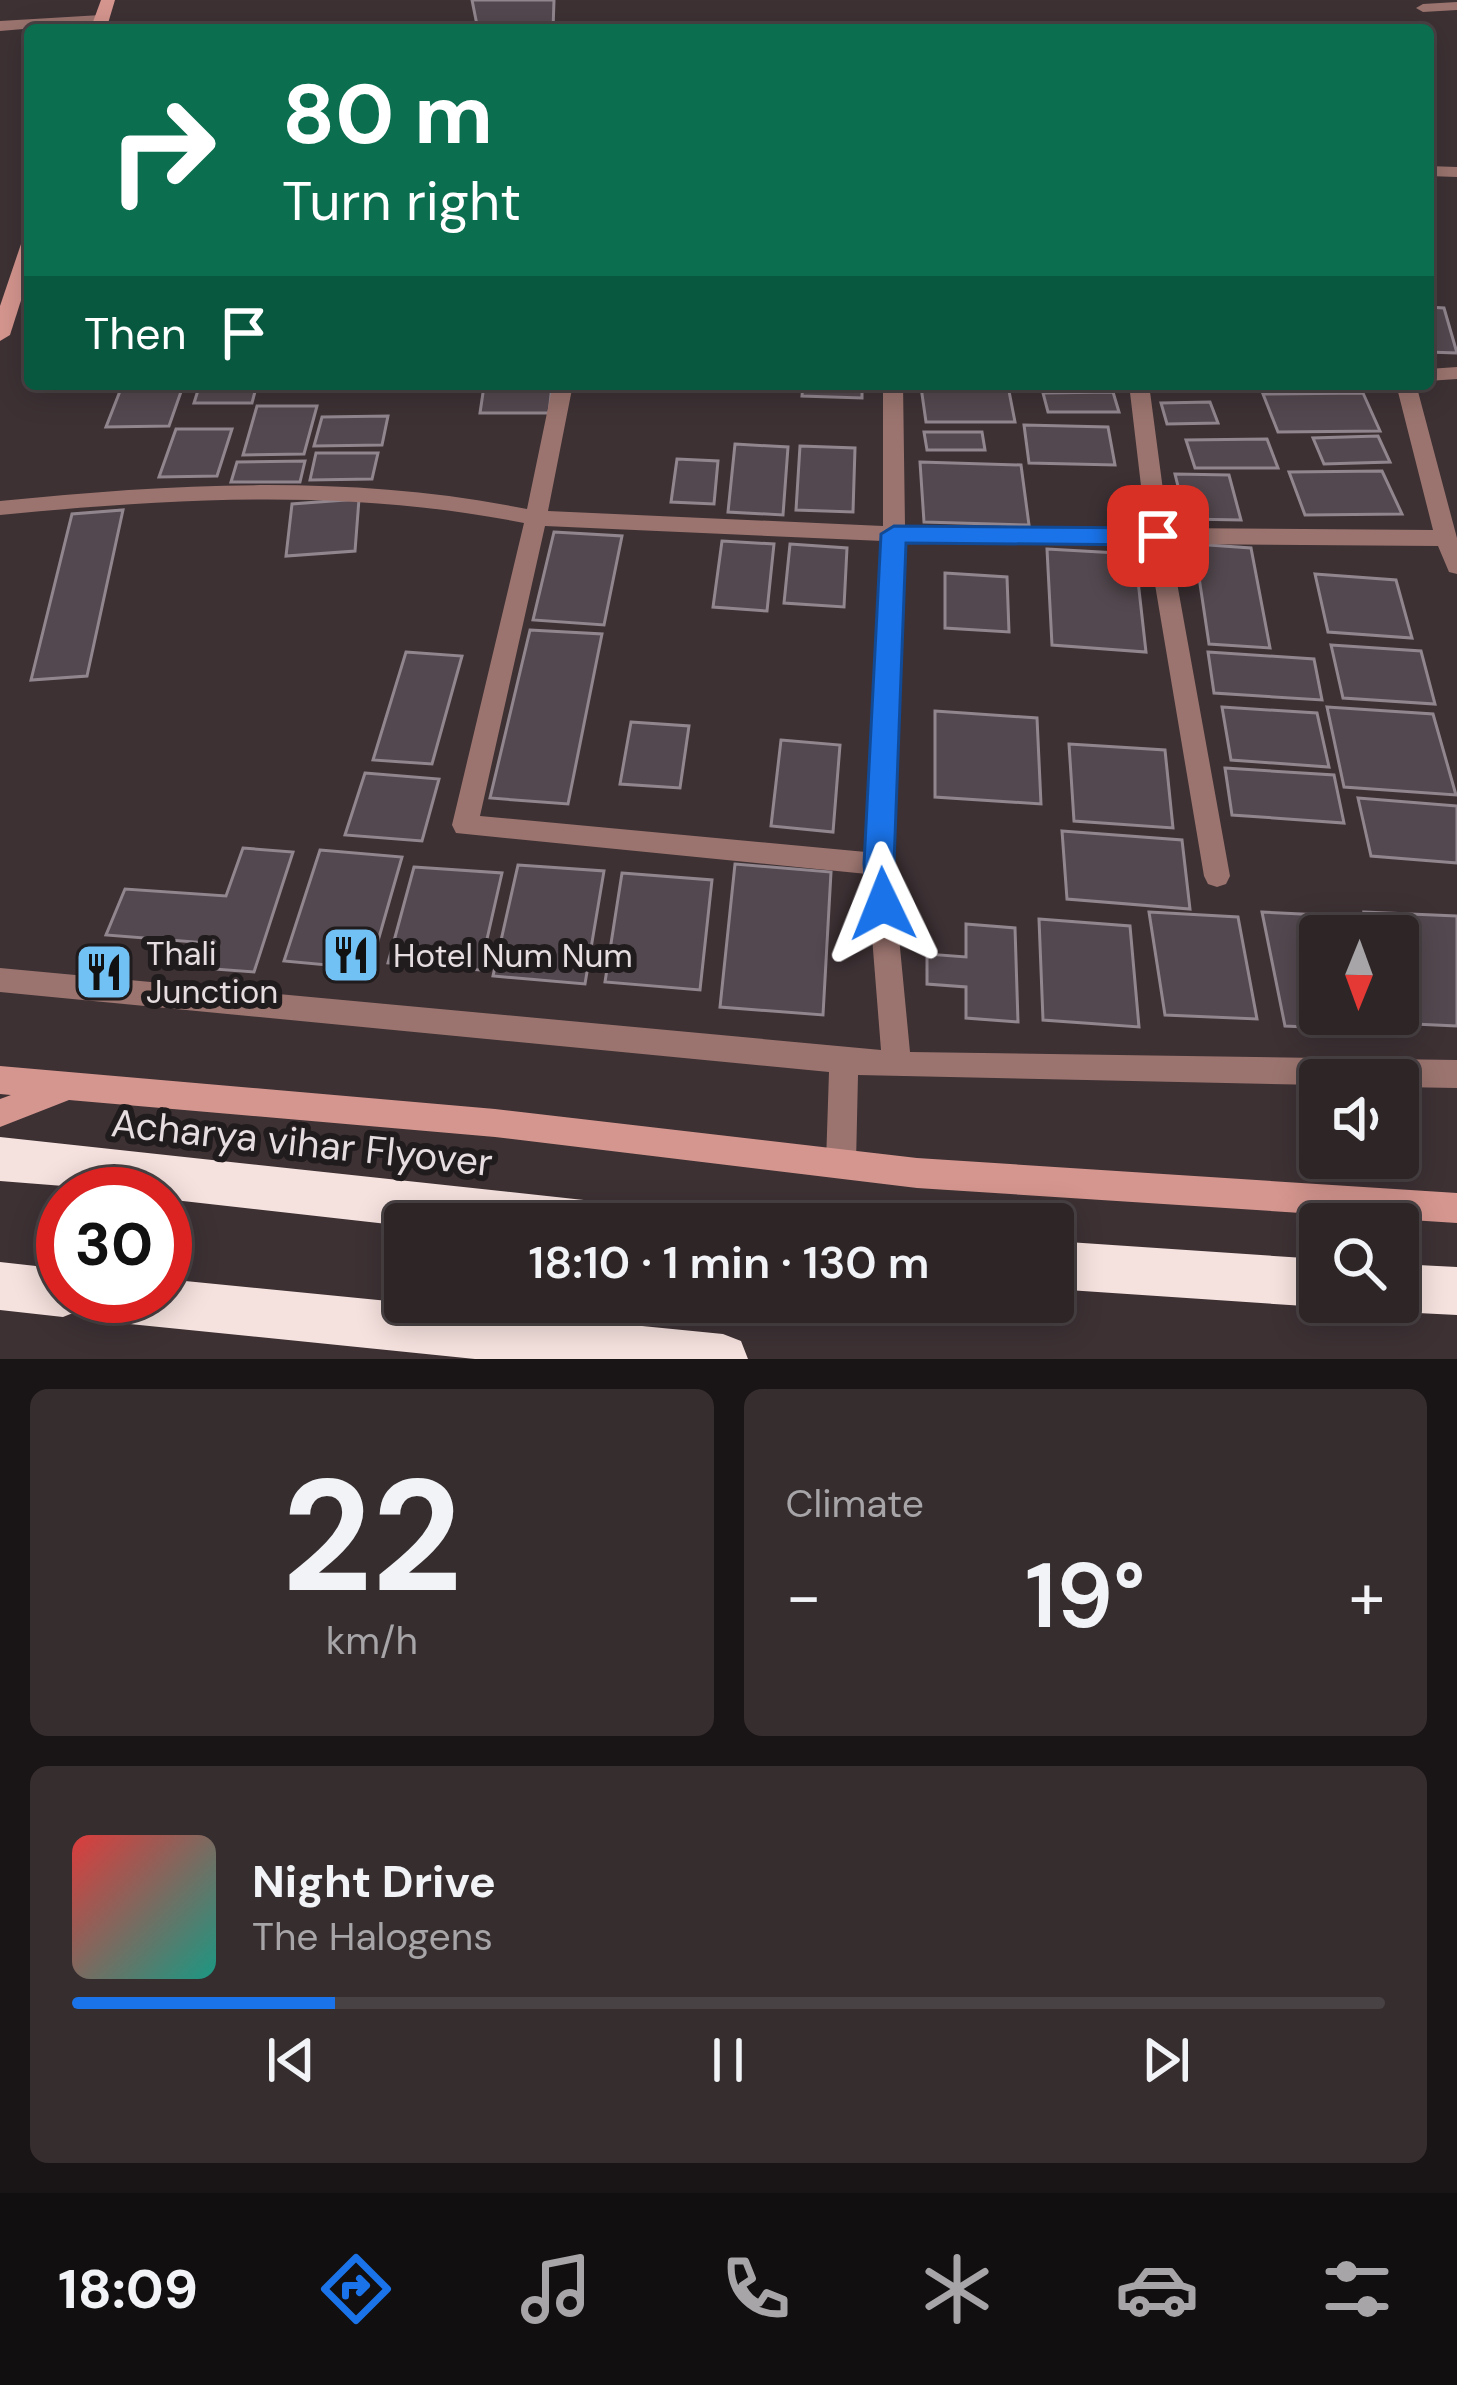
<!DOCTYPE html>
<html lang="en">
<head>
<meta charset="utf-8">
<style>
	:root { --surface:#2e2527; --page:#362d2f; --text:#f1f3f6; --muted:#a7a5a7; --line:#494244; --accent:#1a73e8 }
	body { margin:0; font-family:"DM Sans",sans-serif; background:var(--page); color:var(--text); height:100vh; display:flex; flex-direction:column; font-size:45px; white-space:nowrap }
	* { box-sizing:border-box; margin:0 }
	p { font-size:39px; color:var(--muted) }
	.icon { flex:none; width:66px; height:66px; fill:none; stroke:currentColor; stroke-width:2; stroke-linecap:round; stroke-linejoin:round }
	.map { position:relative; height:1359px; overflow:hidden }
	.side { display:flex; flex-direction:column; gap:30px; padding:30px; background:#191415; flex:1 }
	.side>* { flex:none }
	.banner { position:absolute; left:24px; top:24px; width:1410px; height:366px; border-radius:12px; box-shadow:0 6px 30px #0003,0 0 0 3px var(--line); background:#0b6e4f; color:#fff; overflow:hidden }
	.needle { width:78px; rotate:181deg }
	.buttons { position:absolute; left:1299px; top:915px; display:grid; gap:24px }
	.buttons a { display:grid; place-items:center; width:120px; height:120px; border-radius:12px; background:var(--surface); box-shadow:0 6px 30px #0003,0 0 0 3px var(--line); font-size:60px }
	.speed { position:absolute; left:36px; top:1167px; display:flex; gap:24px; font-size:60px; font-weight:700; text-align:center }
	.speed>* { display:grid; place-content:center; width:156px; height:156px; border-radius:50%; background:var(--surface); box-shadow:0 6px 30px #0003,0 0 0 3px var(--line); line-height:1 }
	.speed .limit { border:18px solid #d22; background:#fff; color:#111 }
	.pin { position:absolute; display:grid; place-items:center; width:102px; height:102px; color:#fff; margin:-51px; border-radius:24px; box-shadow:0 6px 18px #0006 }
	.me { position:absolute; width:132px; margin:-66px; rotate:358deg; stroke-linejoin:round; filter:drop-shadow(0 0 9px #0008) }
	.turn { display:flex; align-items:center; gap:42px; height:252px; padding:0 60px; font-size:54px }
	.turn .icon { width:156px; height:156px; stroke-width:2.5 }
	.turn b { display:block; font-size:84px; line-height:102px }
	.then { display:flex; align-items:center; height:114px; padding:0 60px; background:#0003; gap:24px; font-size:45px }
	.big { font-size:90px; font-weight:600; line-height:1.1 }
	.side .tile { flex:1; display:flex; flex-direction:column; justify-content:center; gap:18px; min-width:0; padding:0 42px; border-radius:18px; background:var(--page) }
	.side .dial { align-items:center; gap:0 }
	.dial b { font-size:156px; line-height:1 }
	.song { display:flex; align-items:center; gap:36px }
	.cover { width:144px; height:144px; border-radius:18px; background:linear-gradient(135deg,hsl(0 70% 55%),hsl(170 70% 35%)) }
	.played { height:12px; border-radius:6px; background:linear-gradient(90deg,var(--accent) 20%,var(--line) 20%) }
	.keys { display:flex; justify-content:space-around; direction:ltr }
	.heat { display:flex; justify-content:space-between; align-items:center; font-size:66px; direction:ltr }
	.side .tiles { flex:1; display:grid; gap:30px; grid-template-columns:1fr 1fr }
	.tile:last-child { grid-column:span 2 }
	.trip { position:absolute; left:384px; top:1203px; width:690px; height:120px; border-radius:12px; background:var(--surface); box-shadow:0 6px 30px #0003,0 0 0 3px var(--line); font-weight:600; line-height:120px; text-align:center }
	.dock { display:flex; height:192px; justify-content:space-around; align-items:center; background:#120f10; color:var(--muted) }
	.dock .icon { width:84px; height:84px }
	.dock .active { color:var(--accent) }
	.dock b { font-size:54px; color:var(--text) }
	.map>svg:first-child { display:block }
	.building { fill:#53484f; stroke:#92868e; stroke-width:3 }
	.lines { fill:none; stroke-linecap:round; stroke-linejoin:round }
	.lane { fill:#9b746f; fill-rule:evenodd }
	.street { fill:#9b746f; fill-rule:evenodd }
	.secondary { fill:#d5968f; fill-rule:evenodd }
	.highway { fill:#f5e1de; fill-rule:evenodd }
	.route { fill:#1a73e8; stroke:#114b97; stroke-width:3 }
	.labels { text-anchor:middle; stroke-width:12; stroke-linejoin:round; paint-order:stroke }
	.poi-label { font-size:33px; fill:#e5dddf; stroke:#201b1c; text-anchor:start }
	.near-street-label { font-size:39px; fill:#e5dddf; stroke:#201b1c }
</style>
</head>
<body>
<div class="map">
<svg width="1457" height="1359" viewBox="0 0 1457 1359">
	<rect width="100%" height="100%" fill="#3d3134"/>
	<g class="building">
		<polygon points="472,0 554,0 553,30 478,30"/>
		<polygon points="1428,307 1444,308 1457,353 1428,352"/>
		<polygon points="200,384 257,384 252,403 194,403"/>
		<polygon points="803,384 862,384 862,398 802,396"/>
		<polygon points="122,386 183,386 169,426 106,427"/>
		<polygon points="484,386 552,386 549,413 480,413"/>
		<polygon points="1008,386 1015,422 926,422 921,387"/>
		<polygon points="1113,392 1119,412 1048,412 1043,393"/>
		<polygon points="1363,393 1380,431 1278,432 1263,394"/>
		<polygon points="1210,402 1218,423 1167,424 1161,403"/>
		<polygon points="257,406 317,406 304,454 243,455"/>
		<polygon points="388,416 382,445 314,446 322,417"/>
		<polygon points="1024,425 1108,427 1115,465 1029,463"/>
		<polygon points="176,429 232,429 217,476 159,477"/>
		<polygon points="924,432 982,432 985,450 927,450"/>
		<polygon points="1378,436 1390,462 1324,464 1313,438"/>
		<polygon points="1267,439 1278,468 1195,468 1186,440"/>
		<polygon points="735,444 788,447 783,515 728,512"/>
		<polygon points="800,446 855,448 853,512 796,510"/>
		<polygon points="316,453 378,453 372,479 310,480"/>
		<polygon points="677,459 718,461 714,504 671,502"/>
		<polygon points="305,461 300,482 231,482 237,462"/>
		<polygon points="920,462 1021,465 1029,525 924,522"/>
		<polygon points="1382,471 1402,514 1305,515 1289,472"/>
		<polygon points="1175,474 1229,475 1241,520 1186,519"/>
		<polygon points="359,499 355,551 286,556 292,504"/>
		<polygon points="123,510 87,676 31,680 72,514"/>
		<polygon points="554,532 622,536 604,625 533,620"/>
		<polygon points="722,541 774,544 767,611 713,607"/>
		<polygon points="790,544 847,548 844,607 784,603"/>
		<polygon points="1194,544 1251,548 1270,648 1209,644"/>
		<polygon points="1047,549 1135,554 1146,652 1052,645"/>
		<polygon points="945,573 1007,577 1009,632 945,628"/>
		<polygon points="1315,574 1396,580 1412,638 1328,632"/>
		<polygon points="530,630 602,634 568,804 490,798"/>
		<polygon points="1331,645 1421,651 1435,704 1343,698"/>
		<polygon points="406,652 462,656 432,764 373,760"/>
		<polygon points="1208,652 1314,659 1322,700 1214,693"/>
		<polygon points="1222,707 1317,713 1329,767 1231,760"/>
		<polygon points="1327,707 1433,714 1456,795 1344,787"/>
		<polygon points="935,711 1037,718 1041,804 935,797"/>
		<polygon points="631,722 689,726 680,788 620,784"/>
		<polygon points="781,740 840,745 833,832 771,826"/>
		<polygon points="1069,744 1165,750 1173,828 1074,821"/>
		<polygon points="1225,768 1334,775 1344,823 1232,815"/>
		<polygon points="365,773 439,779 422,841 345,835"/>
		<polygon points="1358,798 1457,806 1457,863 1371,856"/>
		<polygon points="1062,831 1182,840 1190,909 1067,899"/>
		<polygon points="243,848 293,852 254,972 200,968 208,943 106,935 125,889 226,896"/>
		<polygon points="320,850 402,857 370,969 284,961"/>
		<polygon points="735,864 831,872 823,1015 720,1007"/>
		<polygon points="518,865 604,871 585,984 493,976"/>
		<polygon points="414,867 502,873 480,970 388,963"/>
		<polygon points="622,873 712,880 700,990 605,982"/>
		<polygon points="1149,912 1238,917 1257,1019 1165,1015"/>
		<polygon points="1262,912 1343,916 1348,936 1320,936 1320,1014 1367,1014 1371,1030 1285,1026"/>
		<polygon points="1364,912 1457,916 1457,1026 1393,1023 1391,1014 1398,1014 1398,936 1370,936"/>
		<polygon points="1039,919 1130,926 1139,1027 1043,1020"/>
		<polygon points="966,924 1015,928 1018,1022 966,1018 966,987 927,984 927,954 966,957"/>
	</g>
	<g class="lines">
		<polygon class="lane" points="1457,2 1457,10 1423,12 1416,8 1423,4"/>
		<g class="street">
			<polygon points="101,15 106,16 106,22 0,31 0,21"/>
			<polygon points="1428,166 1457,167 1457,177 1428,176"/>
			<polygon points="1457,367 1457,379 1428,381 1428,369"/>
			<path d="M553 384H573L548 511 883 526V384H903L905 526 1146 528 1129 384H1149L1168 528 1433 530 1396 384H1416L1457 538V574L1449 572 1438 546 1170 544 1230 876 1226 884 1217 887 1208 884 1204 876 1148 543 905 542 892 864 910 1052 1457 1060V1088L1398 1087V1080H1320V1085L858 1075 856 1163 852 1173 841 1178 830 1173 826 1163 829 1072 0 992V968L881 1050 867 874 456 833 452 825 524 523C349 488 177 498 0 515V501C178 483 351 474 527 509ZM545 526 883 541 866 852 480 816Z"/>
		</g>
		<g class="secondary">
			<polygon points="101,0 115,0 106,30 90,30"/>
			<polygon points="30,239 30,272 10,335 0,341 0,306 21,244"/>
			<polygon points="0,1066 495,1109 917,1158 1457,1193 1457,1223 917,1188 495,1137 69,1100 0,1127 0,1099 11,1095 0,1094"/>
		</g>
		<g class="highway">
			<polygon points="0,1137 593,1201 610,1208 617,1224 405,1226 165,1199 165,1194 0,1181"/>
			<polygon points="1053,1241 1320,1259 1320,1302 1332,1302 1320,1307 1053,1289"/>
			<polygon points="0,1262 63,1269 63,1296 165,1296 165,1279 723,1334 741,1341 748,1359 475,1359 90,1320 73,1313 63,1317 0,1310"/>
			<polygon points="1398,1264 1457,1267 1457,1315 1398,1312 1381,1305 1398,1302"/>
		</g>
	</g>
	<polygon class="route" points="894,526 1158,528 1171,536 1158,545 906,543 894,864 898,904 883,917 867,904 864,864 881,534"/>
	<defs>
		<g id="restaurant-square" transform="scale(3)"><rect x="-9" y="-9" width="18" height="18" rx="4" fill="#72c1f5" stroke="#201b1c"/><path d="M-5-6h1v4h1v-4h1v4h1v-4h1v5L-1.5 .5V6h-2V.5L-5-1ZM5-6V6H3V1.5H1.5Q1.5-4 5-6Z" fill="#111"/></g>
	</defs>
	<g fill-rule="evenodd">
		<use href="#restaurant-square" x="351" y="955"/>
		<use href="#restaurant-square" x="104" y="972"/>
	</g>
	<g class="labels">
		<g class="poi-label">
			<text x="146" y="965">Thali<tspan x="146" dy="38">Junction</tspan></text>
			<text x="393" y="967">Hotel Num Num</text>
		</g>
		<g class="near-street-label">
			<text transform="translate(302 1142) rotate(6)" y="14">Acharya vihar Flyover</text>
		</g>
	</g>
</svg>
<div class="buttons">
<a><svg class="needle" viewBox="-14 -14 28 28"><path d="M0-13l5 13h-10z" fill="#e53935"/><path d="M0 13l5-13h-10z" fill="#a7a5a7"/></svg></a>
<a><svg class="icon" aria-label="sound" viewBox="0 0 24 24"><path d="M4 9h4l5-4v14l-5-4H4zM17 9q2 3 0 6"/></svg></a>
<a><svg class="icon" aria-label="search" viewBox="0 0 24 24"><circle cx="10" cy="10" r="6"/><path d="M15 15l6 6"/></svg></a>
</div>
<div class="speed"><div class="limit">30</div></div>
<div class="pin" style="left:1158px;top:536px;background:#d93025"><svg class="icon" aria-label="arrive" viewBox="0 0 24 24"><path d="M6 21V4h12l-3 4 3 4H6"/></svg></div>
<svg class="me" style="left:883px;top:904px" viewBox="-20 -20 40 40"><path d="M0-17L14 15 0 8-14 15z" fill="#1a73e8" stroke="#fff" stroke-width="4"/></svg>
<div class="trip">18:10 · 1 min · 130 m</div>
<div class="banner">
<div class="turn"><svg class="icon" aria-label="right" viewBox="0 0 24 24"><path d="M7 20v-9h11M14 6l5 5-5 5"/></svg><div><b>80 m</b>Turn right</div></div>
<div class="then">Then<svg class="icon" aria-label="arrive" viewBox="0 0 24 24"><path d="M6 21V4h12l-3 4 3 4H6"/></svg></div>
</div>
</div>
<section class="side">
<div class="tiles">
<div class="tile dial"><b>22</b><p>km/h</p></div>
<div class="tile"><p>Climate</p>
<div class="heat"><a>−</a><b class="big">19°</b><a>+</a></div>
</div>
<div class="tile">
<div class="song"><i class="cover"></i><div><b>Night Drive</b><p>The Halogens</p></div></div>
<div class="played"></div>
<div class="keys"><svg class="icon" aria-label="previous" viewBox="0 0 24 24"><path d="M18 5L8 12l10 7zM5 5v14"/></svg><svg class="icon" aria-label="pause" viewBox="0 0 24 24"><path d="M8 5v14M16 5v14"/></svg><svg class="icon" aria-label="next" viewBox="0 0 24 24"><path d="M6 5l10 7-10 7zM19 5v14"/></svg></div>
</div>
</div>
</section>
<nav class="dock">
<b>18:09</b>
<svg class="icon active" aria-label="directions" viewBox="0 0 24 24"><path d="M12 3l9 9-9 9-9-9zM9 14v-3h6M13 9l2 2-2 2"/></svg>
<svg class="icon" aria-label="music" viewBox="0 0 24 24"><path d="M9 18V5l10-2v13"/><circle cx="6" cy="18" r="3"/><circle cx="16" cy="16" r="3"/></svg>
<svg class="icon" aria-label="phone" viewBox="0 0 24 24"><path d="M5 4h4l2 5-3 2q2 4 5 5l2-3 5 2v4C11 20 4 13 5 4z"/></svg>
<svg class="icon" aria-label="climate" viewBox="0 0 24 24"><path d="M12 3v18M4 7l16 10M4 17L20 7"/></svg>
<svg class="icon" aria-label="car" viewBox="0 0 24 24"><path d="M5 17H2v-5l4-1 3-4h7l3 4 3 1v5h-3M9 17h6M6 11h13"/><circle cx="7" cy="17" r="2"/><circle cx="17" cy="17" r="2"/></svg>
<svg class="icon" aria-label="filters" viewBox="0 0 24 24"><path d="M4 7h16M4 17h16"/><circle cx="9" cy="7" r="2"/><circle cx="15" cy="17" r="2"/></svg>
</nav>
</body>
</html>
